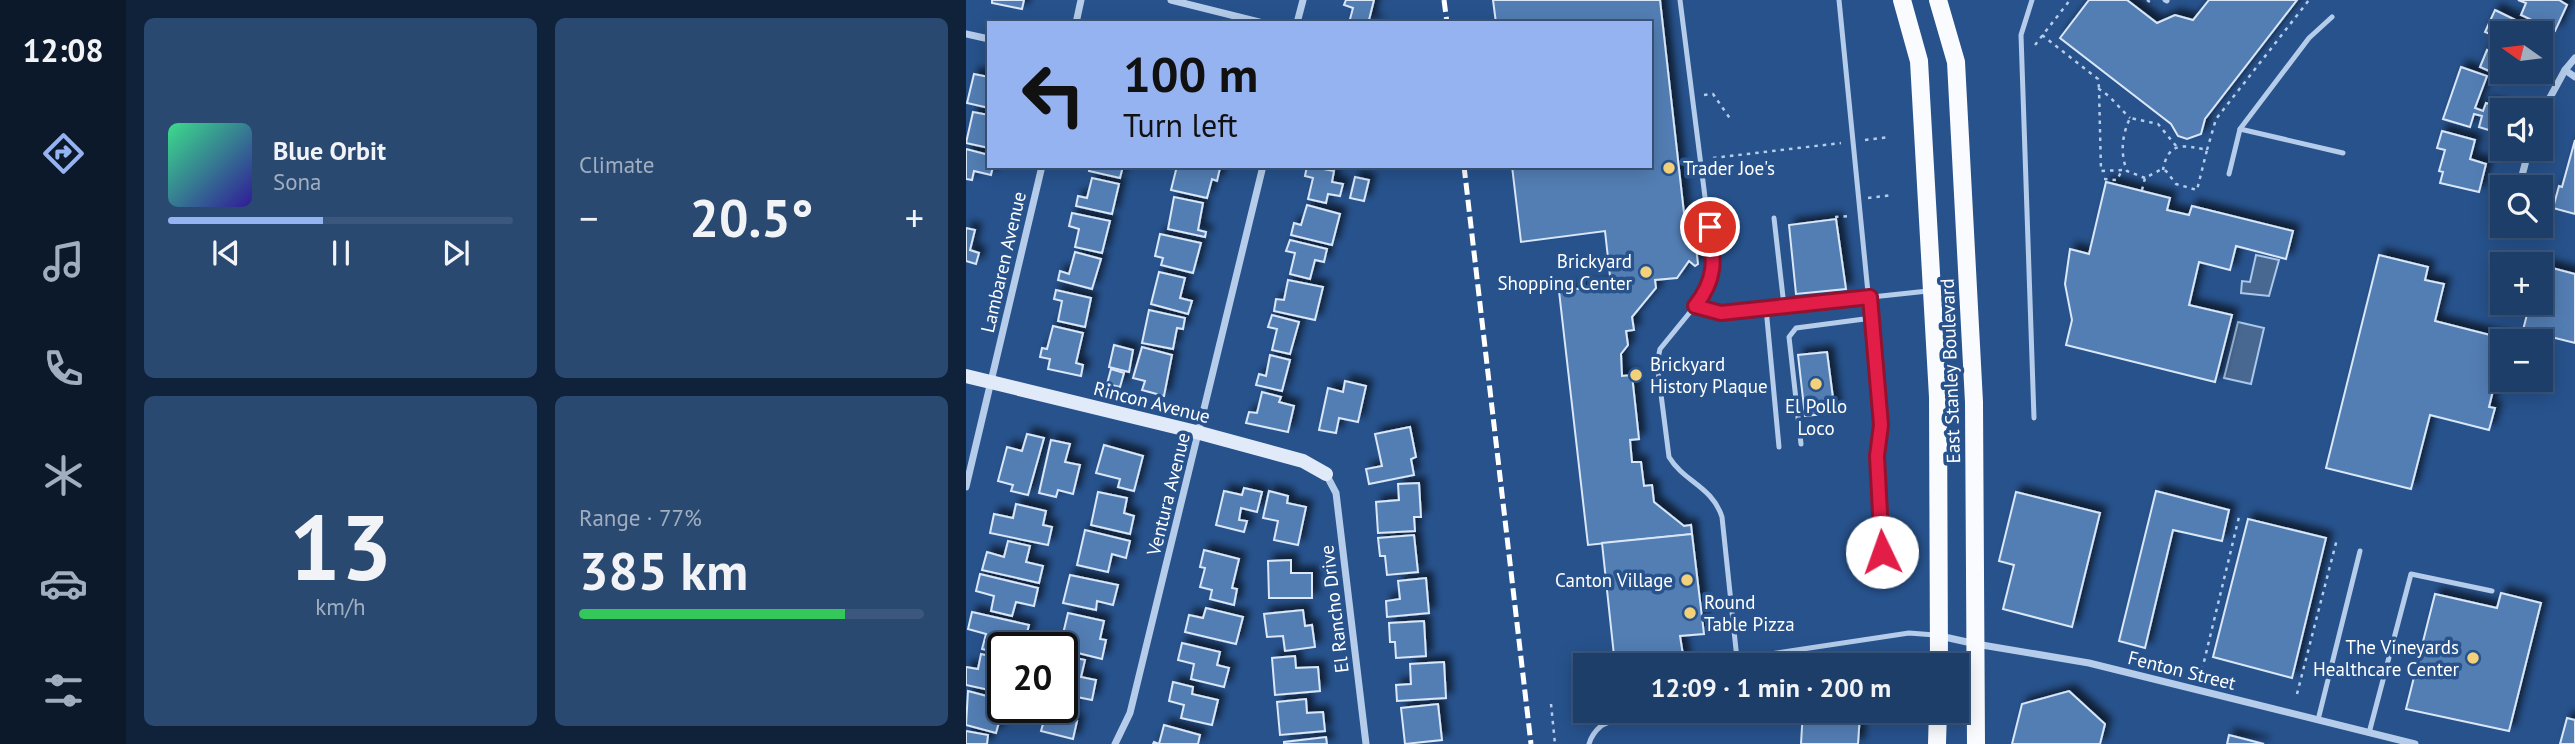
<!DOCTYPE html>
<html lang="en">
<head>
<meta charset="utf-8">
<style>
	:root { --surface:#1d3e69; --page:#2a4971; --text:#f1f3f6; --muted:#a0aec0; --line:#3b577d; --accent:#95b2f1 }
	body { margin:0; font-family:"PT Sans",sans-serif; background:var(--page); color:var(--text); height:100vh; display:flex; flex-direction:column; font-size:26px; white-space:nowrap }
	* { box-sizing:border-box; margin:0 }
	p { font-size:23px; color:var(--muted) }
	.icon { flex:none; width:38px; height:38px; fill:none; stroke:currentColor; stroke-width:2; stroke-linecap:round; stroke-linejoin:round }
	.map { position:relative; flex:1; overflow:hidden }
	.drawer { display:flex; flex-direction:column; gap:18px; padding:18px; background:#10223a; width:840px }
	.drawer>* { flex:none }
	.top-card { position:absolute; left:21px; top:21px; width:665px; height:147px; border-radius:0px; box-shadow:0 4px 18px #0003,0 0 0 2px var(--line); background:#95b2f1; color:#111; overflow:hidden }
	.needle { width:46px; rotate:284deg }
	.tools { position:absolute; left:1524px; top:21px; display:grid; gap:14px }
	.tools a { display:grid; place-items:center; width:63px; height:63px; border-radius:0px; background:var(--surface); box-shadow:0 4px 18px #0003,0 0 0 2px var(--line); font-size:35px }
	.speed { position:absolute; left:21px; top:632px; display:flex; gap:14px; font-size:35px; font-weight:700; text-align:center }
	.speed>* { display:grid; place-content:center; width:91px; height:91px; border-radius:50%; background:var(--surface); box-shadow:0 4px 18px #0003,0 0 0 2px var(--line); line-height:1 }
	.speed .limit { border:4px solid #111; border-radius:10px; background:#fff; color:#111 }
	.pin { position:absolute; display:grid; place-items:center; width:60px; height:60px; color:#fff; margin:-30px; border:4px solid #fff; border-radius:50%; box-shadow:0 2px 7px #0007 }
	.me { position:absolute; width:77px; margin:-38px; rotate:357deg; stroke-linejoin:round; filter:drop-shadow(0 0 5px #0008) }
	.turn { display:flex; align-items:center; gap:24px; height:147px; padding:0 21px; font-size:32px }
	.turn .icon { width:91px; height:91px; stroke-width:2.5 }
	.turn b { display:block; font-size:49px; line-height:60px }
	.big { font-size:52px; font-weight:700; line-height:1.1 }
	.drawer .tile { flex:1; display:flex; flex-direction:column; justify-content:center; gap:10px; min-width:0; padding:0 24px; border-radius:10px; background:var(--page) }
	.drawer .dial { align-items:center; gap:0 }
	.dial b { font-size:91px; line-height:1 }
	.song { display:flex; align-items:center; gap:21px }
	.cover { width:84px; height:84px; border-radius:10px; background:linear-gradient(135deg,hsl(150 70% 55%),hsl(250 70% 35%)) }
	.played { height:7px; border-radius:4px; background:linear-gradient(90deg,var(--accent) 45%,var(--line) 45%) }
	.keys { display:flex; justify-content:space-around; direction:ltr }
	.heat { display:flex; justify-content:space-between; align-items:center; font-size:38px; direction:ltr }
	.charge { height:10px; border-radius:5px; background:linear-gradient(90deg,#34c759 77%,var(--line) 0) }
	.drawer .tiles { flex:1; display:grid; gap:18px; grid-template-columns:repeat(2,1fr) }
	.trip { position:absolute; left:607px; top:653px; width:396px; height:70px; border-radius:0px; background:var(--surface); box-shadow:0 4px 18px #0003,0 0 0 2px var(--line); font-weight:700; line-height:70px; text-align:center }
	main { display:flex; flex:1; min-height:0 }
	.tabs { display:flex; flex-direction:column; width:126px; justify-content:space-around; align-items:center; background:#0c192a; color:var(--muted) }
	.tabs .icon { width:49px; height:49px }
	.tabs .on { color:var(--accent) }
	.tabs b { font-size:32px; color:var(--text) }
	.map>svg:first-child { display:block }
	.water { fill:#496891; stroke:#aac8ea; stroke-width:2 }
	.building { fill:#537eb4; stroke:#d9e7f8; stroke-width:2; filter:url(#shadow) }
	.lines { fill:none; stroke-linecap:round; stroke-linejoin:round }
	.path { stroke:#b5cdea; stroke-width:2.5; stroke-dasharray:3.5 5; stroke-linecap:butt }
	.lane { stroke:#b5cdea; stroke-width:5 }
	.street { stroke:#b5cdea; stroke-width:7 }
	.secondary { stroke:#e0eaf8; stroke-width:14 }
	.primary { stroke:#f9fbfe; stroke-width:18 }
	.rail { stroke:#fff; stroke-width:5; stroke-dasharray:12 5; stroke-linecap:butt }
	.route-casing { stroke:#92132f; stroke-width:18 }
	.route { stroke:#e11d48; stroke-width:12 }
	.poi-dot { fill:#f3d07a; stroke:#27528c; stroke-width:2.5 }
	.labels { text-anchor:middle; stroke-width:7; stroke-linejoin:round; paint-order:stroke }
	.poi-label { font-size:19px; fill:#fff; stroke:#27528c; text-anchor:start }
	.street-label { font-size:19px; fill:#fff; stroke:#27528c }
</style>
</head>
<body>
<main>
<nav class="tabs">
<b>12:08</b>
<svg class="icon on" aria-label="directions" viewBox="0 0 24 24"><path d="M12 3l9 9-9 9-9-9zM9 14v-3h6M13 9l2 2-2 2"/></svg>
<svg class="icon" aria-label="music" viewBox="0 0 24 24"><path d="M9 18V5l10-2v13"/><circle cx="6" cy="18" r="3"/><circle cx="16" cy="16" r="3"/></svg>
<svg class="icon" aria-label="phone" viewBox="0 0 24 24"><path d="M5 4h4l2 5-3 2q2 4 5 5l2-3 5 2v4C11 20 4 13 5 4z"/></svg>
<svg class="icon" aria-label="climate" viewBox="0 0 24 24"><path d="M12 3v18M4 7l16 10M4 17L20 7"/></svg>
<svg class="icon" aria-label="car" viewBox="0 0 24 24"><path d="M5 17H2v-5l4-1 3-4h7l3 4 3 1v5h-3M9 17h6M6 11h13"/><circle cx="7" cy="17" r="2"/><circle cx="17" cy="17" r="2"/></svg>
<svg class="icon" aria-label="filters" viewBox="0 0 24 24"><path d="M4 7h16M4 17h16"/><circle cx="9" cy="7" r="2"/><circle cx="15" cy="17" r="2"/></svg>
</nav>
<section class="drawer">
<div class="tiles">
<div class="tile">
<div class="song"><i class="cover"></i><div><b>Blue Orbit</b><p>Sona</p></div></div>
<div class="played"></div>
<div class="keys"><svg class="icon" aria-label="previous" viewBox="0 0 24 24"><path d="M18 5L8 12l10 7zM5 5v14"/></svg><svg class="icon" aria-label="pause" viewBox="0 0 24 24"><path d="M8 5v14M16 5v14"/></svg><svg class="icon" aria-label="next" viewBox="0 0 24 24"><path d="M6 5l10 7-10 7zM19 5v14"/></svg></div>
</div>
<div class="tile"><p>Climate</p>
<div class="heat"><a>−</a><b class="big">20.5°</b><a>+</a></div>
</div>
<div class="tile dial"><b>13</b><p>km/h</p></div>
<div class="tile"><p>Range · 77%</p><b class="big">385 km</b><div class="charge"></div></div>
</div>
</section>
<div class="map">
<svg width="1609" height="744" viewBox="0 0 1609 744">
	<defs>
		<filter id="shadow"><feDropShadow dx="6" dy="-6" stdDeviation="3.5" flood-color="#0009"/></filter>
	</defs>
	<rect width="100%" height="100%" fill="#27528c"/>
	<g class="water">
		<polygon points="1290,255 1313,260 1303,296 1275,293 1276,281 1284,282"/>
		<polygon points="1272,322 1298,328 1285,384 1258,378"/>
	</g>
	<g class="building">
		<polygon points="26,0 58,0 56,9 26,3"/>
		<polygon points="380,0 408,0 403,20 411,23 383,23 387,8 378,5"/>
		<polygon points="527,0 694,0 719,222 727,221 732,264 729,266 723,261 711,278 689,280 690,288 666,317 668,330 660,331 662,345 655,354 656,376 666,375 673,439 664,440 666,462 675,462 678,486 686,485 688,502 718,526 725,525 726,534 622,545 593,291 645,285 639,231 555,242 546,166 684,166 684,23 530,23"/>
		<polygon points="1123,0 1161,0 1191,23 1209,15 1227,20 1243,0 1331,0 1239,119 1235,134 1221,139 1212,136 1205,124 1094,38"/>
		<polygon points="1552,0 1593,0 1601,5 1589,31 1555,15 1560,3"/>
		<polygon points="1529,10 1572,31 1571,33 1536,33 1536,72 1545,72 1541,79 1514,67 1521,50 1523,51 1526,43 1531,45 1534,38 1519,32"/>
		<polygon points="1495,67 1521,76 1509,108 1517,111 1520,103 1540,109 1536,110 1532,133 1513,127 1516,116 1508,114 1504,127 1477,119"/>
		<polygon points="8,74 23,77 23,108 1,103"/>
		<polygon points="7,112 23,115 23,148 0,143"/>
		<polygon points="1476,131 1509,140 1504,159 1520,164 1513,192 1474,183 1477,172 1473,171 1479,150 1471,148"/>
		<polygon points="1609,140 1609,214 1587,208 1593,186 1596,187"/>
		<polygon points="0,149 23,155 23,166 27,166 25,175 8,171 6,180 0,179"/>
		<polygon points="124,166 157,166 154,178 123,171"/>
		<polygon points="211,166 254,168 251,181 246,179 241,198 205,190"/>
		<polygon points="341,166 368,171 366,182 377,184 374,196 362,194 360,203 342,199 347,178 339,176"/>
		<polygon points="389,177 403,180 398,201 384,198"/>
		<polygon points="126,178 153,184 146,214 110,206 112,196 121,198"/>
		<polygon points="1140,182 1204,198 1201,210 1223,215 1226,206 1327,231 1320,259 1270,246 1264,270 1233,262 1223,305 1266,315 1249,382 1100,345 1106,320 1099,284 1104,249 1123,254"/>
		<polygon points="208,197 237,203 232,230 240,232 239,237 202,229"/>
		<polygon points="341,205 374,214 366,245 325,235 328,223 335,225"/>
		<polygon points="106,213 144,221 136,253 109,247 113,229 103,226"/>
		<polygon points="870,219 880,289 830,294 823,225"/>
		<polygon points="0,228 9,230 4,250 13,253 10,264 0,261"/>
		<polygon points="194,234 235,243 227,273 195,265 197,258 189,256"/>
		<polygon points="324,240 361,249 358,262 349,260 344,279 324,274 329,253 320,251"/>
		<polygon points="109,252 135,259 126,289 92,280 94,271 103,274"/>
		<polygon points="1413,255 1462,267 1459,280 1478,284 1469,321 1540,339 1540,341 1536,341 1536,354 1523,407 1529,408 1523,430 1464,415 1445,489 1360,468"/>
		<polygon points="1575,265 1609,274 1609,343 1557,330 1564,303 1575,303"/>
		<polygon points="193,272 219,278 214,298 226,301 222,314 185,304"/>
		<polygon points="322,280 357,287 349,320 308,311 310,299 318,300"/>
		<polygon points="90,290 125,298 119,327 92,321 96,301 88,299"/>
		<polygon points="183,310 219,318 217,329 211,328 207,349 176,343"/>
		<polygon points="306,315 333,322 324,354 306,350 311,329 302,327"/>
		<polygon points="87,326 117,333 110,363 117,365 115,376 82,369 84,359 74,357 76,348 81,349"/>
		<polygon points="148,345 167,350 163,372 143,367"/>
		<polygon points="176,347 206,355 198,396 176,390 179,381 167,378"/>
		<polygon points="861,352 869,413 839,416 832,355"/>
		<polygon points="304,355 324,360 316,391 290,385 293,374 300,376"/>
		<polygon points="145,369 158,373 154,387 141,384"/>
		<polygon points="379,381 400,386 392,422 373,418 370,433 353,430 362,388 377,392"/>
		<polygon points="296,392 315,397 313,402 328,406 322,432 280,423 283,412 291,413"/>
		<polygon points="444,427 450,457 445,459 448,475 403,484 400,469 416,466 409,434"/>
		<polygon points="61,434 78,438 62,495 45,491 47,485 32,481 41,447 56,451"/>
		<polygon points="85,440 104,444 99,462 114,465 107,494 92,490 90,497 73,493"/>
		<polygon points="138,445 177,456 168,491 152,487 154,479 130,473"/>
		<polygon points="453,483 455,517 448,517 449,531 412,533 410,502 433,500 432,484"/>
		<polygon points="278,488 296,492 291,512 275,508 273,520 281,521 278,532 250,525 258,491 276,495"/>
		<polygon points="303,491 322,496 321,503 340,507 332,545 308,540 312,521 297,518"/>
		<polygon points="1190,491 1263,510 1256,541 1207,530 1179,648 1153,641"/>
		<polygon points="132,492 161,498 158,513 168,516 164,534 125,525"/>
		<polygon points="1050,492 1134,513 1106,627 1037,609 1048,565 1033,561"/>
		<polygon points="50,504 80,511 77,525 86,527 82,545 24,533 28,514 47,518"/>
		<polygon points="1282,519 1360,538 1326,678 1247,657"/>
		<polygon points="119,530 164,541 160,558 146,554 142,572 111,565"/>
		<polygon points="726,534 738,634 714,636 718,661 681,665 649,665 636,543"/>
		<polygon points="448,535 452,572 421,575 419,556 414,556 412,538"/>
		<polygon points="42,541 64,546 60,562 77,566 73,583 16,570 21,552 38,557"/>
		<polygon points="238,550 273,559 266,588 271,589 268,605 244,599 246,590 234,587 239,568 234,567"/>
		<polygon points="325,560 325,573 346,573 346,598 303,598 302,561"/>
		<polygon points="14,574 72,588 68,606 50,602 46,616 25,611 28,596 10,591"/>
		<polygon points="104,575 152,585 147,605 131,601 130,610 97,603"/>
		<polygon points="460,578 463,613 421,617 420,601 434,599 432,581"/>
		<polygon points="1535,593 1575,603 1543,731 1440,709 1469,594 1531,608"/>
		<polygon points="240,608 277,617 270,644 219,632 223,615 237,618"/>
		<polygon points="337,610 339,626 346,625 349,647 319,651 317,636 301,637 298,614"/>
		<polygon points="6,612 63,625 58,644 40,640 37,654 16,649 20,634 2,629"/>
		<polygon points="102,613 138,621 134,639 140,640 136,659 104,651 108,636 97,634"/>
		<polygon points="458,621 460,656 430,658 429,642 424,642 423,623"/>
		<polygon points="216,643 254,652 251,665 263,668 258,687 225,679 228,664 212,660"/>
		<polygon points="15,654 37,659 37,693 0,685 0,667 12,669"/>
		<polygon points="96,655 119,660 115,677 130,680 126,700 106,696 109,684 96,681"/>
		<polygon points="329,656 330,668 352,667 354,691 309,695 306,658"/>
		<polygon points="478,662 480,698 431,701 430,685 445,684 444,664"/>
		<polygon points="207,682 227,687 226,694 252,700 246,725 215,718 218,705 203,701"/>
		<polygon points="2,691 32,699 28,714 35,715 30,733 0,725"/>
		<polygon points="1103,691 1139,724 1134,744 1046,744 1056,704"/>
		<polygon points="96,698 108,701 104,720 111,721 107,739 75,731 77,724 68,722 71,707 96,707"/>
		<polygon points="340,699 341,713 357,712 359,731 314,735 311,702"/>
		<polygon points="472,704 476,740 439,744 435,708"/>
		<polygon points="837,710 890,710 889,714 894,714 892,744 835,744"/>
		<polygon points="1601,718 1609,720 1609,744 1594,744"/>
		<polygon points="198,725 234,735 232,744 187,744 188,742 193,744"/>
		<polygon points="0,731 22,735 21,744 0,744"/>
		<polygon points="1263,735 1298,744 1261,744"/>
		<polygon points="360,737 361,744 318,744 318,742"/>
	</g>
	<g class="lines">
		<g class="path">
			<polyline points="1181,0 1188,5"/>
			<polyline points="1076,35 1132,79 1133,88"/>
			<polyline points="1069,45 1104,0"/>
			<polyline points="738,95 747,94 765,120"/>
			<polyline points="899,140 924,137"/>
			<polyline points="1241,150 1250,119 1343,0"/>
			<polyline points="747,158 875,143"/>
			<path d="M1156 170 1135 171 1133 89C1146 97 1153 108 1164 118"/>
			<path d="M1179 178 1161 171C1154 153 1156 135 1164 118L1192 124 1211 147"/>
			<polyline points="1138,179 1151,180 1156,170"/>
			<path d="M1176 190 1179 178 1194 170 1200 171 1210 184 1231 190 1241 150C1218 145 1202 141 1197 170"/>
			<polyline points="902,198 927,195"/>
			<polyline points="869,217 883,216"/>
			<polyline points="1236,670 1273,517"/>
			<polyline points="1331,694 1371,539"/>
			<polyline points="585,704 589,744"/>
		</g>
		<g class="lane">
			<path d="M714 0 748 268 738 295 694 349 691 363 703 457C718 482 746 486 756 517L771 659 943 633 969 635"/>
			<polyline points="873,0 915,424 911,456 918,578"/>
			<polyline points="1066,0 1055,35 1068,418"/>
			<polyline points="1199,0 1201,1"/>
			<polyline points="1274,129 1377,153"/>
			<polyline points="1263,174 1274,129 1343,38 1366,17"/>
			<polyline points="808,218 818,306"/>
			<polyline points="729,306 755,313 962,291"/>
			<polyline points="800,308 813,447"/>
			<polyline points="835,444 823,337 830,328 906,318"/>
			<polyline points="1352,720 1394,551"/>
			<polyline points="1403,733 1445,574 1526,591"/>
			<path d="M623 744C625 737 629 731 635 726 652 714 720 713 743 710"/>
		</g>
		<g class="street">
			<polyline points="205,0 297,23"/>
			<polyline points="110,23 115,0"/>
			<polyline points="331,23 337,0"/>
			<polyline points="0,34 23,39"/>
			<polyline points="1599,70 1609,77"/>
			<polyline points="1575,114 1599,70 1609,58"/>
			<polyline points="1553,187 1563,149"/>
			<polyline points="360,474 370,493 400,744"/>
			<polyline points="0,487 76,166"/>
			<polyline points="974,636 1010,644 1123,663 1449,744"/>
			<polyline points="149,744 164,713 297,166"/>
		</g>
		<polyline class="secondary" points="0,376 234,433 337,461 360,474"/>
		<g class="primary">
			<polyline points="936,0 953,61 972,397 973,665"/>
			<polyline points="972,0 990,62 1008,402 1010,744"/>
			<polyline points="971,744 972,710"/>
		</g>
		<g class="rail">
			<polyline points="478,0 481,23"/>
			<polyline points="498,166 565,744"/>
		</g>
	</g>
	<g class="lines">
		<g class="route-casing">
			<path id="route" d="M744 227C748 259 751 279 729 306L755 313 904 297 915 425 911 456 916 552"/>
		</g>
		<use href="#route" class="route"/>
	</g>
	<g class="poi-dot">
		<circle cx="703" cy="168" r="7"/>
		<circle cx="680" cy="272" r="7"/>
		<circle cx="670" cy="375" r="7"/>
		<circle cx="850" cy="384" r="7"/>
		<circle cx="721" cy="580" r="7"/>
		<circle cx="724" cy="613" r="7"/>
		<circle cx="1507" cy="658" r="7"/>
	</g>
	<g class="labels">
		<g class="poi-label">
			<text x="717" y="175">Trader Joe's</text>
			<text x="666" y="268" text-anchor="end">Brickyard<tspan x="666" dy="22">Shopping Center</tspan></text>
			<text x="684" y="371">Brickyard<tspan x="684" dy="22">History Plaque</tspan></text>
			<text x="850" y="413" text-anchor="middle">El Pollo<tspan x="850" dy="22">Loco</tspan></text>
			<text x="707" y="587" text-anchor="end">Canton Village</text>
			<text x="738" y="609">Round<tspan x="738" dy="22">Table Pizza</tspan></text>
			<text x="1493" y="654" text-anchor="end">The Vineyards<tspan x="1493" dy="22">Healthcare Center</tspan></text>
		</g>
		<g class="street-label">
			<text transform="translate(37 262) rotate(-77)" y="7">Lambaren Avenue</text>
			<text transform="translate(984 371) rotate(-92)" y="7">East Stanley Boulevard</text>
			<text transform="translate(186 402) rotate(14)" y="7">Rincon Avenue</text>
			<text transform="translate(202 494) rotate(-76)" y="7">Ventura Avenue</text>
			<text transform="translate(368 609) rotate(-97)" y="7">El Rancho Drive</text>
			<text transform="translate(1216 670) rotate(14)" y="7">Fenton Street</text>
		</g>
	</g>
</svg>
<div class="tools">
<a><svg class="needle" viewBox="-14 -14 28 28"><path d="M0-13l5 13h-10z" fill="#e53935"/><path d="M0 13l5-13h-10z" fill="#a0aec0"/></svg></a>
<a><svg class="icon" aria-label="sound" viewBox="0 0 24 24"><path d="M4 9h4l5-4v14l-5-4H4zM17 9q2 3 0 6"/></svg></a>
<a><svg class="icon" aria-label="search" viewBox="0 0 24 24"><circle cx="10" cy="10" r="6"/><path d="M15 15l6 6"/></svg></a>
<a>+</a>
<a>−</a>
</div>
<div class="speed"><div class="limit">20</div></div>
<div class="pin" style="left:744px;top:227px;background:#d93025"><svg class="icon" aria-label="arrive" viewBox="0 0 24 24"><path d="M6 21V4h12l-3 4 3 4H6"/></svg></div>
<svg class="me" style="left:916px;top:552px" viewBox="-20 -20 40 40"><circle r="19" fill="#fff"/><path d="M0-13L10 11 0 6-10 11z" fill="#e11d48"/></svg>
<div class="trip">12:09 · 1 min · 200 m</div>
<div class="top-card">
<div class="turn"><svg class="icon" aria-label="left" viewBox="0 0 24 24"><path d="M17 20v-9H6M10 6l-5 5 5 5"/></svg><div><b>100 m</b>Turn left</div></div>
</div>
</div>
</main>
</body>
</html>
